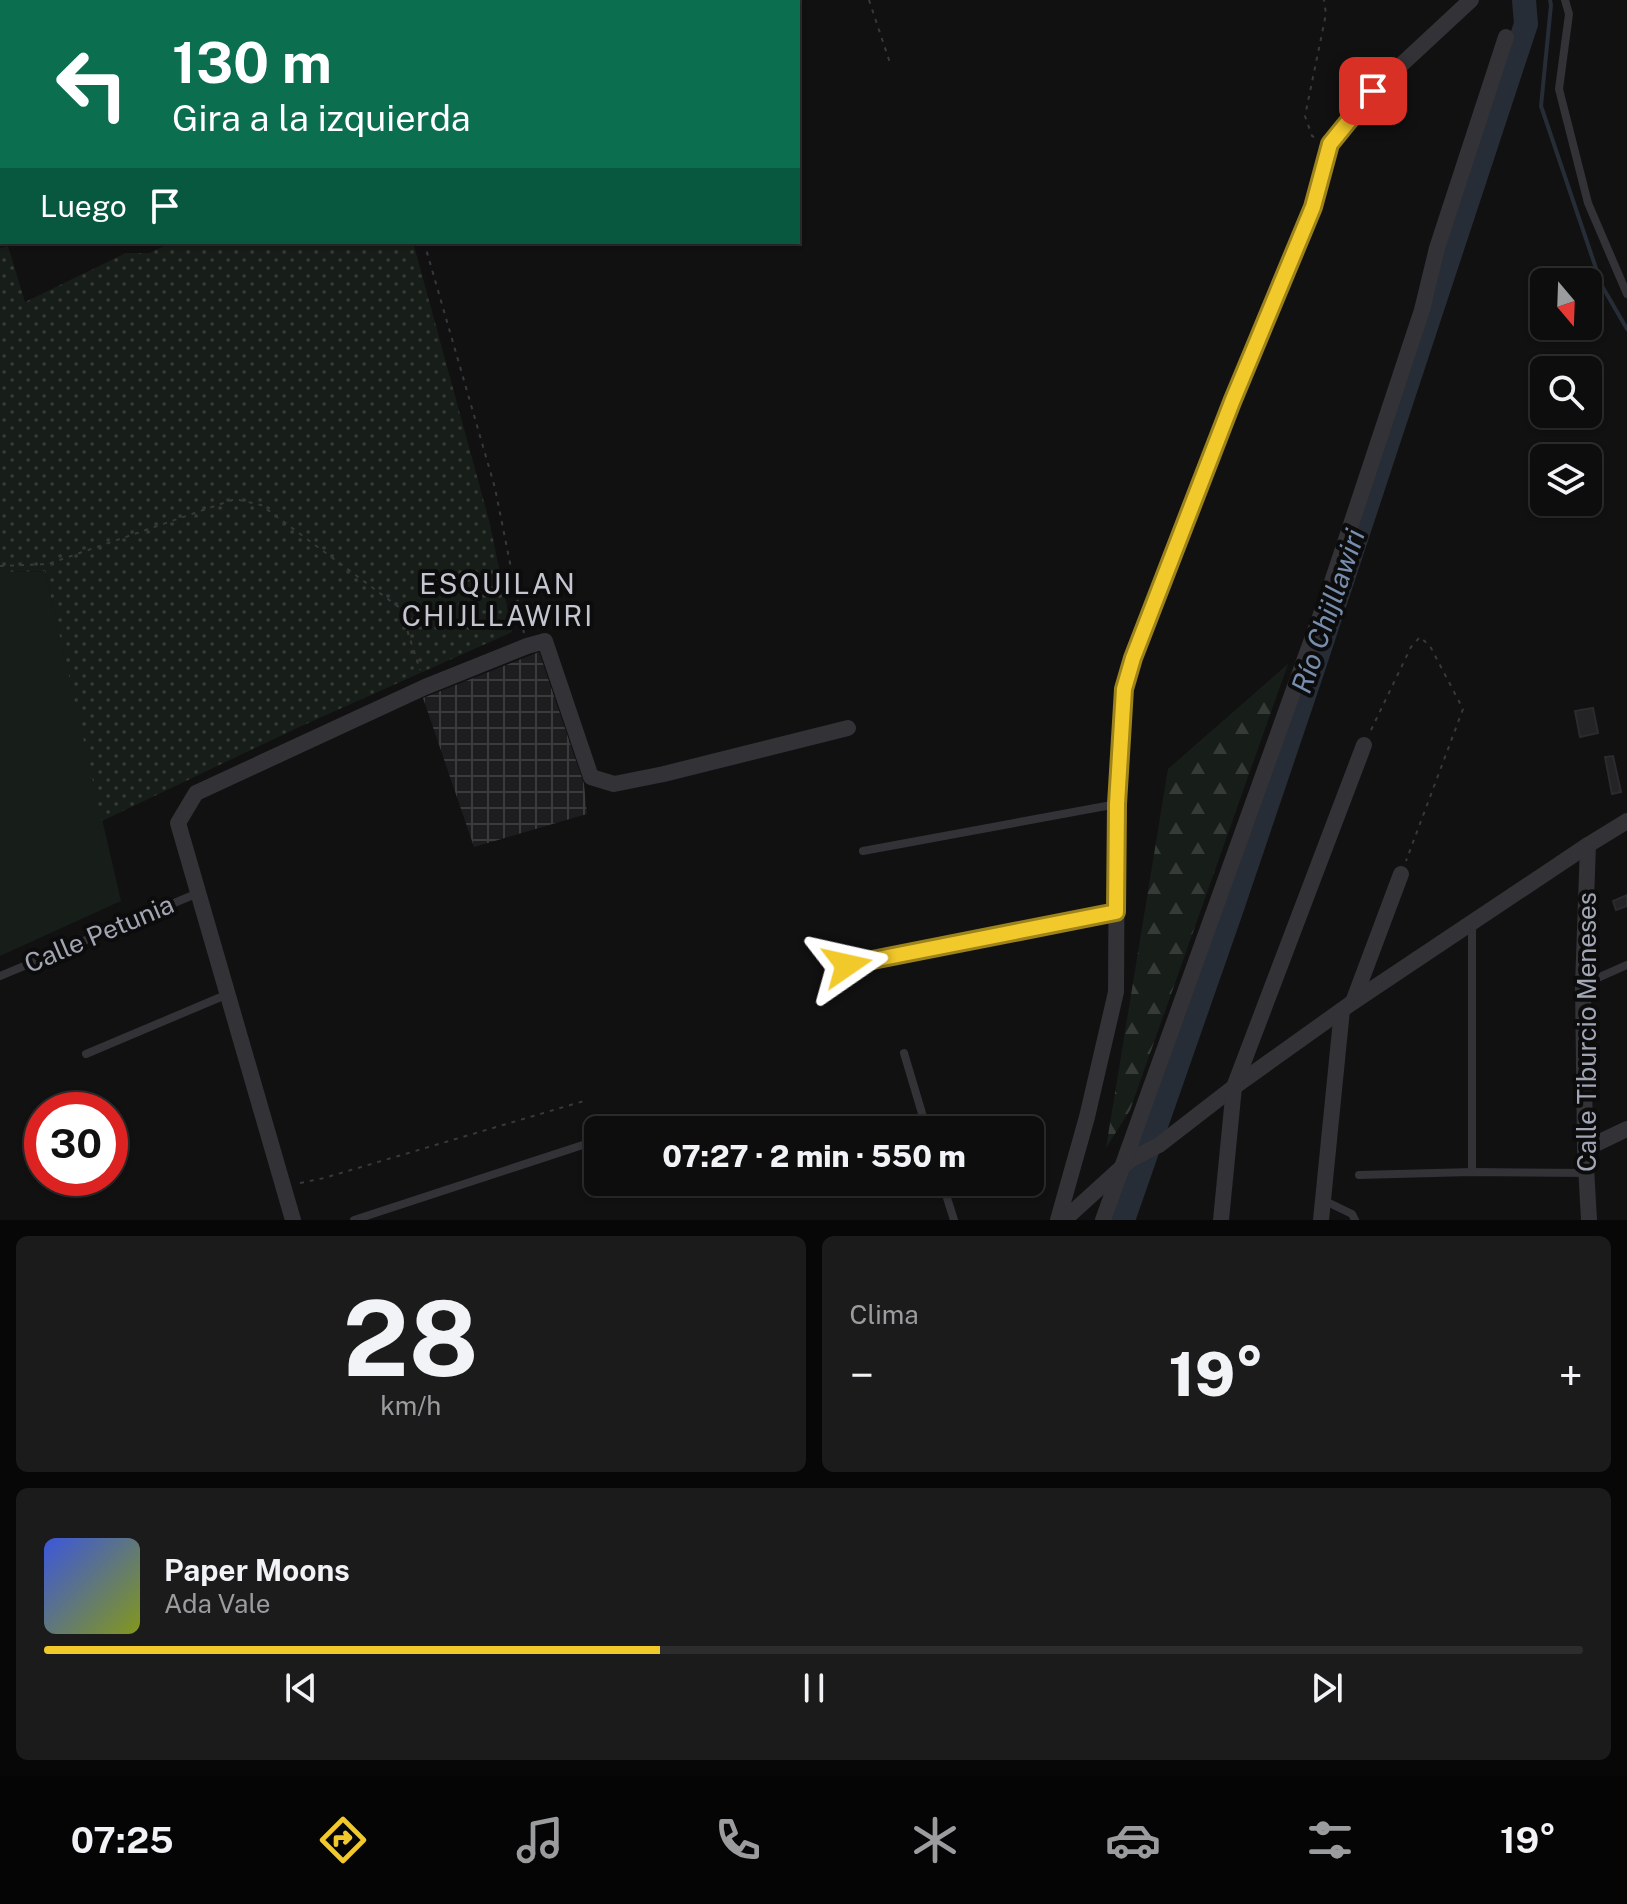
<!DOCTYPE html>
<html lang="es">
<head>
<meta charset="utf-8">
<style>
	:root { --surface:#0d0d0e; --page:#1b1b1c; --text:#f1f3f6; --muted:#9a9c9e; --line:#2d2d2e; --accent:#f2c92a }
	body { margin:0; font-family:"Public Sans",sans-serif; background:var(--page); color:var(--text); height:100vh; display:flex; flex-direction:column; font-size:30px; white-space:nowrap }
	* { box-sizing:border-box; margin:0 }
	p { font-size:26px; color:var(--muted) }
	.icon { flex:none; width:44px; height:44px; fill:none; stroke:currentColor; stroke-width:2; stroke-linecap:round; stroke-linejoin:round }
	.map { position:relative; height:1220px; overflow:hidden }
	.panel { display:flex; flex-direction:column; gap:16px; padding:16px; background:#070708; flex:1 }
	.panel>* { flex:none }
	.guide { position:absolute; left:0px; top:0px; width:800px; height:244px; box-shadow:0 2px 6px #0004,0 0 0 2px var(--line); background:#0b6e4f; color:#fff; overflow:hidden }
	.needle { width:52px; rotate:161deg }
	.controls { position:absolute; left:1530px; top:268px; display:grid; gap:16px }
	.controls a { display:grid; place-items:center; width:72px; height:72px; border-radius:12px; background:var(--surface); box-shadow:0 2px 6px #0004,0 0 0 2px var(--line); font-size:40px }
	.speed { position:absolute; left:24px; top:1092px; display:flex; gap:16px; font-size:40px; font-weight:700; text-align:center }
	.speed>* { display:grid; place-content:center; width:104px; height:104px; border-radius:50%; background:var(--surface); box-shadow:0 2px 6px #0004,0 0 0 2px var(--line); line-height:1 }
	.speed .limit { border:12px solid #d22; background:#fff; color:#111 }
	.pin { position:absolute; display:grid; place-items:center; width:68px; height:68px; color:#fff; margin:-34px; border-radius:16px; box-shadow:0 4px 12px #0006 }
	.me { position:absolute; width:88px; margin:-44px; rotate:79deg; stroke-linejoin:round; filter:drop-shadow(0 0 6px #0008) }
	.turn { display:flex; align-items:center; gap:28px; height:168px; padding:0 40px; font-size:36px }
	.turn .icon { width:104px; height:104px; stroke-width:2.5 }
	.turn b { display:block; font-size:56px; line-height:68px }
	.then { display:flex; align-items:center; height:76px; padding:0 40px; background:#0003; gap:16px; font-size:30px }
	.big { font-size:60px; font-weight:800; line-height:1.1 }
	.panel .widget { flex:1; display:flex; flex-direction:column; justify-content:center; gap:12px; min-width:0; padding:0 28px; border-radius:12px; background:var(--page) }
	.panel .dial { align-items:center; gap:0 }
	.dial b { font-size:104px; line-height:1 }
	.song { display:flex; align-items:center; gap:24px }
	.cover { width:96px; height:96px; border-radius:12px; background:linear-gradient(135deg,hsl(230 70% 55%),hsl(70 70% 35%)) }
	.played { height:8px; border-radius:4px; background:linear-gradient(90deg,var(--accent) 40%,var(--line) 40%) }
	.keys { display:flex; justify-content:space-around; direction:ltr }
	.heat { display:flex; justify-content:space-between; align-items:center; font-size:44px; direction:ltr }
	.panel .tiles { flex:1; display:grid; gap:16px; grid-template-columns:1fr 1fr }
	.widget:last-child { grid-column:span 2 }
	.trip { position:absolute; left:584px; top:1116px; width:460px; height:80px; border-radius:12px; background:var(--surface); box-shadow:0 2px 6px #0004,0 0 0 2px var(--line); font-weight:800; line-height:80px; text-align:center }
	.tab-bar { display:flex; height:128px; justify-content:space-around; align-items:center; background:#050506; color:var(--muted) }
	.tab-bar .icon { width:56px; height:56px }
	.tab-bar .current { color:var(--accent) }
	.tab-bar b { font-size:36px; color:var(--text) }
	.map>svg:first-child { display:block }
	.industrial { fill:url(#industrial-grid) }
	.green { fill:#171d19 }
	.forest { fill:url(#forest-firs) }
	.park { fill:url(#park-dots) }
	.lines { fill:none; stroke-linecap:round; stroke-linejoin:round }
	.stream { stroke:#272d36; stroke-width:4 }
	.river { stroke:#272d36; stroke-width:24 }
	.building { fill:#242426; stroke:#2b2b2e; stroke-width:2 }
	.path { stroke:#38393e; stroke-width:2; stroke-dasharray:4 6; stroke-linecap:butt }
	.service { stroke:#323237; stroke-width:8 }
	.minor { stroke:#323237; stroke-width:16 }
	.route-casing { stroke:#9d831b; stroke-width:20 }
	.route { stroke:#f2c92a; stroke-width:14 }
	.labels { text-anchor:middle; stroke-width:8; stroke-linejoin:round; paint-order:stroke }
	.street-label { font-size:26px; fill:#a2a5b3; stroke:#0c0c0d }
	.neighbourhood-label { font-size:28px; letter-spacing:2px; fill:#c3c5cf; stroke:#0c0c0d }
	.water-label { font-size:28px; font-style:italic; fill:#788eaf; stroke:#0c0c0d }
</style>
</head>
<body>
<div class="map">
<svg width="1627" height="1220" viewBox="0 0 1627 1220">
	<defs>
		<pattern id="industrial-grid" width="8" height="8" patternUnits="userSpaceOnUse" patternTransform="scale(2)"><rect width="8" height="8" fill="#1d1d1f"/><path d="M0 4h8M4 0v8" fill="none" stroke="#3b3b3d"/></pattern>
		<pattern id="forest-firs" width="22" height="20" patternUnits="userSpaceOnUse" patternTransform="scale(2)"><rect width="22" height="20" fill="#171d19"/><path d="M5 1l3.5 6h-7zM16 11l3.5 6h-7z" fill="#363b38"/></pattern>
		<pattern id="park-dots" width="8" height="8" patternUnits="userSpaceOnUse" patternTransform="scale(2)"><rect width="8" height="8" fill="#171d19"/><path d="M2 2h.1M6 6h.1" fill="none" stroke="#363b38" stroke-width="1.8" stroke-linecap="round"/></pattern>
	</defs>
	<rect width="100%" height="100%" fill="#111112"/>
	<polygon class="industrial" points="539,652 584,784 587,814 474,847 423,698"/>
	<polygon class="green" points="45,571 121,901 0,956 0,572"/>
	<polygon class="forest" points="1288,664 1130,1110 1106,1148 1168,769"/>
	<polygon class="park" points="173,242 413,242 490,524 512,632 297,728 102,821 45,571 0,572 0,248 8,246 25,302 126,253 149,253"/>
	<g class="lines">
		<polyline class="stream" points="1550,0 1551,5 1541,106 1602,286 1627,329"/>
		<polyline class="river" points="1123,1220 1231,911 1311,675 1526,24 1524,0"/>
	</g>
	<g class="building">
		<polygon points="1593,708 1598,733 1580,737 1575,711"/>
		<polygon points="1613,756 1621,792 1612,794 1605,757"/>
		<polygon points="1627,895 1627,906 1616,910 1613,901"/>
	</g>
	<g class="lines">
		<g class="path">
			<polyline points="377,0 377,2"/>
			<polyline points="869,0 891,66"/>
			<polyline points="1314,137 1312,136 1305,116 1326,14 1324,0"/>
			<polyline points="424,242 495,488 524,633"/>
			<polyline points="0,566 48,564 235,499 261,505 400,608 420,670"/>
			<polyline points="1371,730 1411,647 1420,637 1430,646 1463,709 1406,861"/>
			<polyline points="300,1183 324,1178 584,1101"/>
		</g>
		<g class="service">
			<polyline points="1565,0 1569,14 1559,89 1588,203 1627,294"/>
			<polyline points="863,851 1117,804"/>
			<polyline points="0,976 198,893"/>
			<polyline points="1584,984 1627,965"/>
			<polyline points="904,1053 927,1130"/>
			<polyline points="86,1054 228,994"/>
			<polyline points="627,1130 629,1130"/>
			<polyline points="1472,1172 1472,923"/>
			<polyline points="1359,1175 1472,1172 1586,1173"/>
			<polyline points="942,1182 954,1220"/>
			<polyline points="1323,1200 1352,1214 1355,1220"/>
			<polyline points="354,1220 598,1140"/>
		</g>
		<g class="minor">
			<polyline points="1588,845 1583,985 1585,1149 1589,1220"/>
			<polyline points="847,965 1116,912"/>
			<polyline points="1353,1002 1401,874"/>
			<polyline points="1585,1149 1627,1129"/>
			<polyline points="293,1220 178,823 196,793 425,687 527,646 545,641 591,777 614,784 664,774 848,728"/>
			<polyline points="1058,1220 1087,1117 1116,992 1117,804 1124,689 1133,658 1232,402 1313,207 1330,144 1373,91 1471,0"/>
			<polyline points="1064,1220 1130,1160 1159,1145 1234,1087 1353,1002 1588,845 1627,821"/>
			<polyline points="1103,1220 1325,603 1422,310 1437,248 1506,37"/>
			<polyline points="1221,1220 1234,1087 1364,745"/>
			<polyline points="1321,1220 1342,1010"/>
		</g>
	</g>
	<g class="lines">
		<g class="route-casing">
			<polyline id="route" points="847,965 1116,912 1117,804 1124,689 1133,658 1232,402 1313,207 1330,144 1373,91"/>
		</g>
		<use href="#route" class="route"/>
	</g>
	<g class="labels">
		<g class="street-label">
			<text transform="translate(99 934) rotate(-23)" y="9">Calle Petunia</text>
			<text transform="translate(1587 1032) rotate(-90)" y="9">Calle Tiburcio Meneses</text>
		</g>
		<g class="neighbourhood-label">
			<text x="498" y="594">ESQUILAN<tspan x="498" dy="32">CHIJLLAWIRI</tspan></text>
		</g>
		<g class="water-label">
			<text transform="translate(1328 611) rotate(-71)" y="10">Río Chijllawiri</text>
		</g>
	</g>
</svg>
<div class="controls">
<a><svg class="needle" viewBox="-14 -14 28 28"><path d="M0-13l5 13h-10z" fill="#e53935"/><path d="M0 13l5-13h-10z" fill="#9a9c9e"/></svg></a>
<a><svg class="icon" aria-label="search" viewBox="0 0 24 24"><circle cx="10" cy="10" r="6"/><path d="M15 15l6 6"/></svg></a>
<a><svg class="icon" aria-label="layers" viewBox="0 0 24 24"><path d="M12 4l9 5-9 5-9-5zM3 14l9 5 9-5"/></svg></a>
</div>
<div class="speed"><div class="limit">30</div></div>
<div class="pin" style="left:1373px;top:91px;background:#d93025"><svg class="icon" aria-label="arrive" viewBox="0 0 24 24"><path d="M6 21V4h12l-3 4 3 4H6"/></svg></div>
<svg class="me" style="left:847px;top:965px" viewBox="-20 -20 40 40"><path d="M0-17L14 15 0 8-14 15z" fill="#f2c92a" stroke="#fff" stroke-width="4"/></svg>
<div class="trip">07:27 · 2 min · 550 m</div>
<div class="guide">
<div class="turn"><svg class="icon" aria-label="left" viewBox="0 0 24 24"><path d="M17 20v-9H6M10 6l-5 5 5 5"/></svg><div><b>130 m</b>Gira a la izquierda</div></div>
<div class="then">Luego<svg class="icon" aria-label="arrive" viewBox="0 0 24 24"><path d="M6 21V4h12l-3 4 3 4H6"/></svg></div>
</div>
</div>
<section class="panel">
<div class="tiles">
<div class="widget dial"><b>28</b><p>km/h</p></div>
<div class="widget"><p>Clima</p>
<div class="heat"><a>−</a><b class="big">19°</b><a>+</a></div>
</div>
<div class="widget">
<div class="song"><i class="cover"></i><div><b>Paper Moons</b><p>Ada Vale</p></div></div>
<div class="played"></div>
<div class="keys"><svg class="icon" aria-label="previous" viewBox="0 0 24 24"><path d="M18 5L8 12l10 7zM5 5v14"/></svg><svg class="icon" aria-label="pause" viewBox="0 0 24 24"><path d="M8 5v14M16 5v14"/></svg><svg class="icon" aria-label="next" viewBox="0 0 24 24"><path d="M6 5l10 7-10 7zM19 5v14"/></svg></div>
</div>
</div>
</section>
<nav class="tab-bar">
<b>07:25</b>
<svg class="icon current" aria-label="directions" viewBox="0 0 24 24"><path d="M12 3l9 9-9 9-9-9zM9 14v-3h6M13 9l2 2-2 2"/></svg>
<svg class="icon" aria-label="music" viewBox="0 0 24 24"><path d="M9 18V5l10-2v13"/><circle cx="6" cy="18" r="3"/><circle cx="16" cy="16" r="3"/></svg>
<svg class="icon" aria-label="phone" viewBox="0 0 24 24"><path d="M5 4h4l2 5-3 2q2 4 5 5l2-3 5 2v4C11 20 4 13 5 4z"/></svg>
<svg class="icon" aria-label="climate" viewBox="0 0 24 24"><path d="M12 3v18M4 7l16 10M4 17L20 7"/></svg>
<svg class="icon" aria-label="car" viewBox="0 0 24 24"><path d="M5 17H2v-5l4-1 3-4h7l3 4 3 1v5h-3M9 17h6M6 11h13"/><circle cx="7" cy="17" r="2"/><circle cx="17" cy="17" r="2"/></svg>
<svg class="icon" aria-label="filters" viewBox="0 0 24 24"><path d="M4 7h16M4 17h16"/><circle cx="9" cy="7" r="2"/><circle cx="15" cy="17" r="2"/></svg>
<b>19°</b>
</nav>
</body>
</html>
